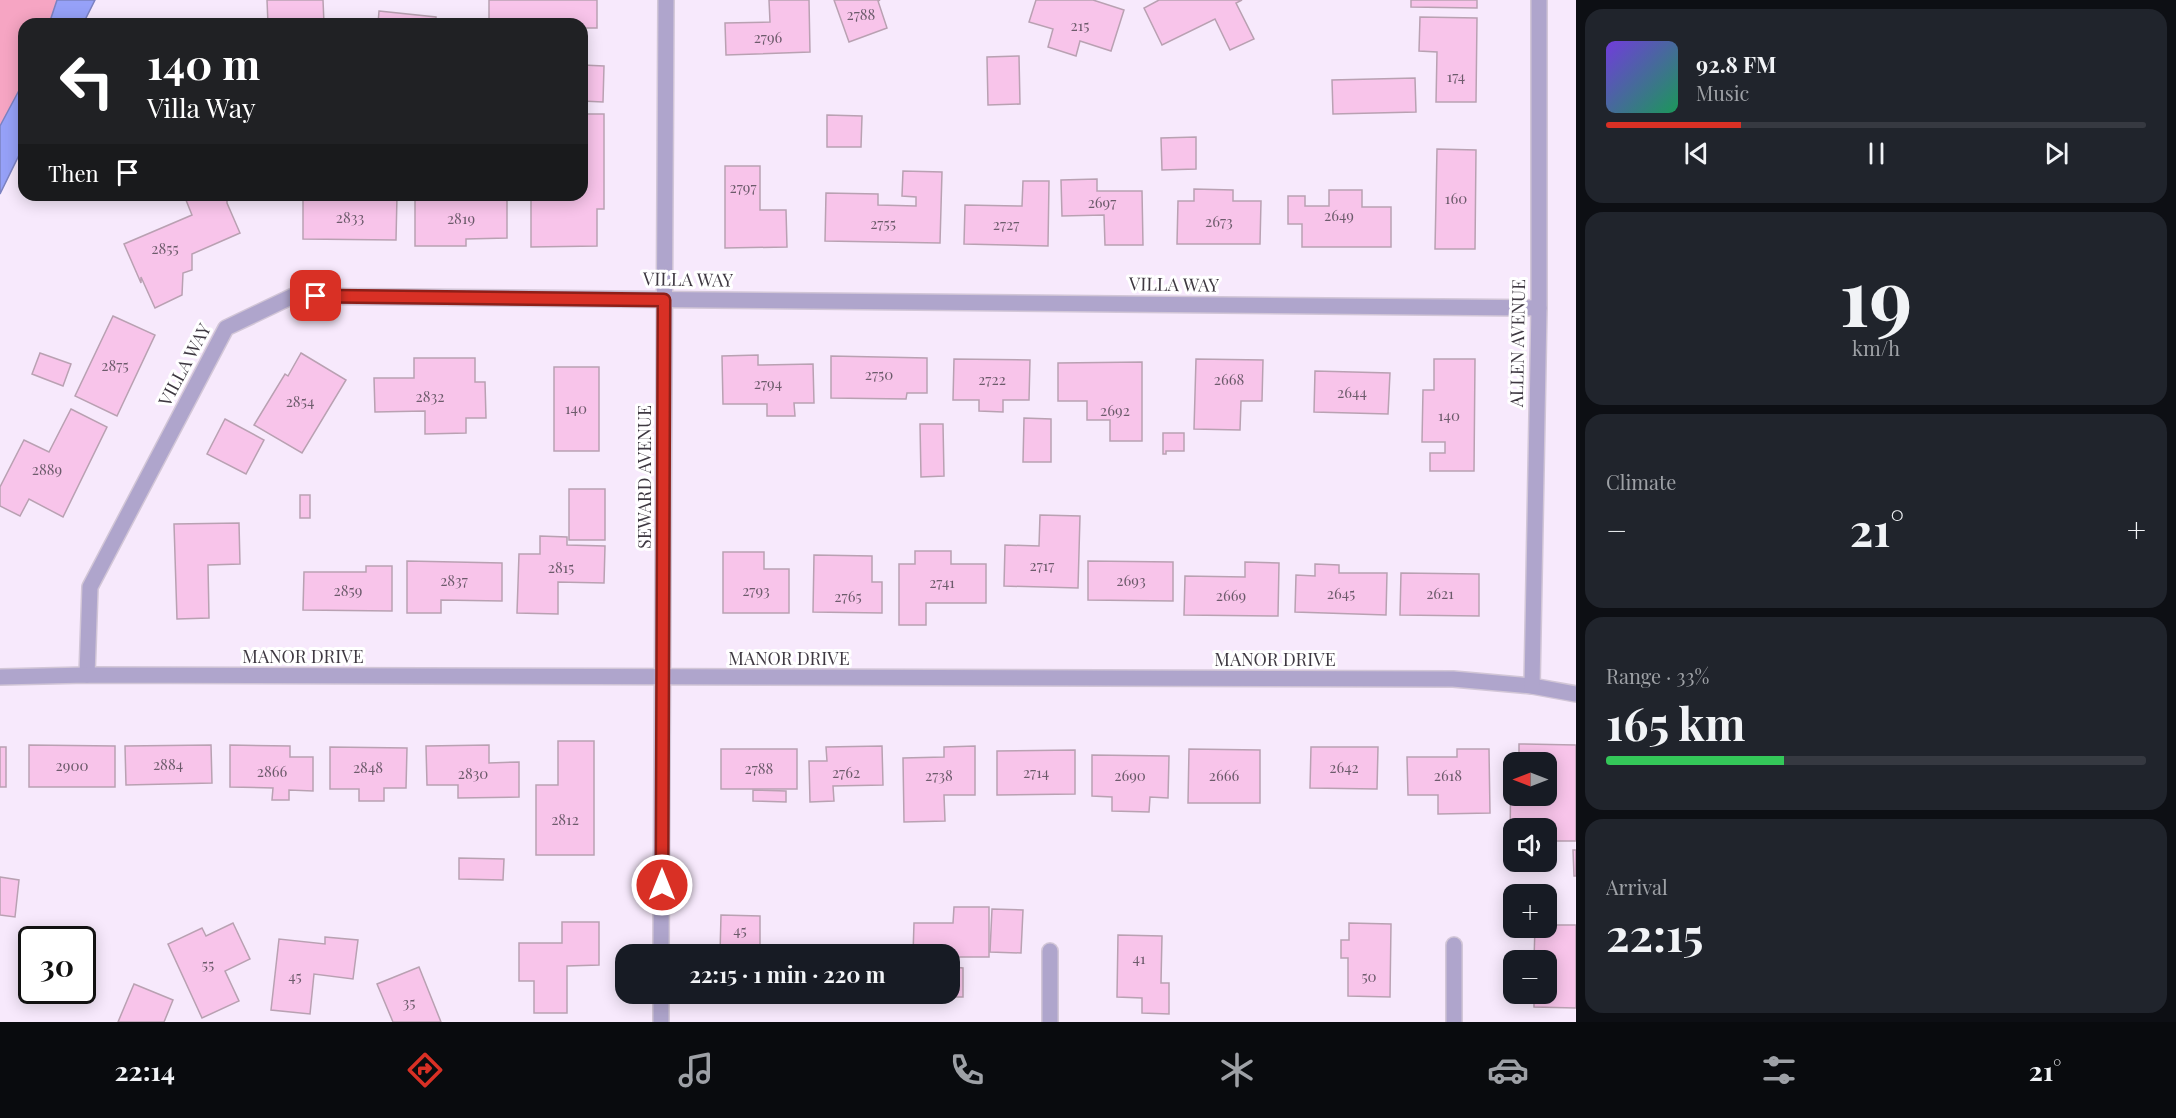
<!DOCTYPE html>
<html lang="en">
<head>
<meta charset="utf-8">
<style>
	:root { --surface:#171b24; --page:#20242c; --text:#f1f3f6; --muted:#9ea1a6; --line:#363941; --accent:#d93025 }
	body { margin:0; font-family:"Playfair Display",serif; background:var(--page); color:var(--text); height:100vh; display:flex; flex-direction:column; font-size:22px; white-space:nowrap }
	* { box-sizing:border-box; margin:0 }
	p { font-size:20px; color:var(--muted) }
	.icon { flex:none; width:33px; height:33px; fill:none; stroke:currentColor; stroke-width:2; stroke-linecap:round; stroke-linejoin:round }
	.map { position:relative; flex:1; overflow:hidden }
	.details { display:flex; flex-direction:column; gap:9px; padding:9px; background:#0d0f14; width:600px }
	.details>* { flex:none }
	.top-card { position:absolute; left:18px; top:18px; width:570px; height:183px; border-radius:18px; box-shadow:0 3px 15px #0003; background:#202124; color:#fff; overflow:hidden }
	.needle { width:39px; rotate:270deg }
	.buttons { position:absolute; left:1503px; top:752px; display:grid; gap:12px }
	.buttons a { display:grid; place-items:center; width:54px; height:54px; border-radius:12px; background:var(--surface); box-shadow:0 3px 15px #0003; font-size:30px }
	.speed { position:absolute; left:18px; top:926px; display:flex; gap:12px; font-size:30px; font-weight:700; text-align:center }
	.speed>* { display:grid; place-content:center; width:78px; height:78px; border-radius:50%; background:var(--surface); box-shadow:0 3px 15px #0003; line-height:1 }
	.speed .limit { border:3px solid #111; border-radius:9px; background:#fff; color:#111 }
	.pin { position:absolute; display:grid; place-items:center; width:51px; height:51px; color:#fff; margin:-26px; border-radius:12px; box-shadow:0 3px 9px #0006 }
	.me { position:absolute; width:66px; margin:-33px; rotate:0deg; stroke-linejoin:round; filter:drop-shadow(0 0 4px #0008) }
	.turn { display:flex; align-items:center; gap:21px; height:126px; padding:0 30px; font-size:27px }
	.turn .icon { width:78px; height:78px; stroke-width:2.5 }
	.turn b { display:block; font-size:42px; line-height:51px }
	.then { display:flex; align-items:center; height:57px; padding:0 30px; background:#0003; gap:12px; font-size:22px }
	.big { font-size:45px; font-weight:700; line-height:1.1 }
	.details .widget { flex:1; display:flex; flex-direction:column; justify-content:center; gap:9px; min-width:0; padding:0 21px; border-radius:18px; background:var(--page) }
	.details .dial { align-items:center; gap:0 }
	.dial b { font-size:78px; line-height:1 }
	.song { display:flex; align-items:center; gap:18px }
	.cover { width:72px; height:72px; border-radius:9px; background:linear-gradient(135deg,hsl(260 70% 55%),hsl(150 70% 35%)) }
	.played { height:6px; border-radius:3px; background:linear-gradient(90deg,var(--accent) 25%,var(--line) 25%) }
	.keys { display:flex; justify-content:space-around; direction:ltr }
	.heat { display:flex; justify-content:space-between; align-items:center; font-size:33px; direction:ltr }
	.charge { height:9px; border-radius:4px; background:linear-gradient(90deg,#34c759 33%,var(--line) 0) }
	.trip { position:absolute; left:615px; top:944px; width:345px; height:60px; border-radius:18px; background:var(--surface); box-shadow:0 3px 15px #0003; font-weight:700; line-height:60px; text-align:center }
	.tabs { display:flex; height:96px; justify-content:space-around; align-items:center; background:#090b0e; color:var(--muted) }
	.tabs .icon { width:42px; height:42px }
	.tabs .active { color:var(--accent) }
	.tabs b { font-size:27px; color:var(--text) }
	main { display:flex; flex:1; min-height:0 }
	.map>svg:first-child { display:block }
	.forest { fill:#f6a5c3 }
	.water { fill:#96a1f8; stroke:#7c82c1; stroke-width:1.5 }
	.building { fill:#f8c4ea; stroke:#b9a1b2; stroke-width:1.5; fill-rule:evenodd }
	.lines { fill:none; stroke-linecap:round; stroke-linejoin:round }
	.minor-casing { stroke:#d2c6d7; stroke-width:18 }
	.minor { stroke:#afa5cc; stroke-width:15 }
	.route-casing { stroke:#8d1f18; stroke-width:15 }
	.route { stroke:#d93025; stroke-width:10 }
	.labels { text-anchor:middle; stroke-width:6; stroke-linejoin:round; paint-order:stroke }
	.number-label { font-size:15px; fill:#6c5b6b }
	.street-label { font-size:18px; fill:#3e3841; stroke:#fff }
</style>
</head>
<body>
<main>
<div class="map">
<svg width="1576" height="1022" viewBox="0 0 1576 1022">
	<rect width="100%" height="100%" fill="#f7e9fc"/>
	<polygon class="forest" points="0,0 57,0 49,24 24,24 24,81 0,126"/>
	<g class="water">
		<polygon points="57,0 95,0 83,24 49,24"/>
		<polygon points="24,81 24,145 0,194 0,126"/>
	</g>
	<g class="building">
		<polygon points="267,0 323,0 324,24 268,24"/>
		<polygon points="489,0 597,0 597,28 582,28 582,24 489,24"/>
		<polygon points="769,0 809,0 810,52 726,55 725,23 770,22"/>
		<polygon points="834,0 880,0 878,1 887,28 849,42"/>
		<polygon points="1036,0 1093,0 1124,10 1111,51 1080,41 1076,56 1048,47 1053,29 1029,22"/>
		<polygon points="1159,0 1242,0 1236,3 1254,39 1230,50 1215,19 1162,45 1144,8"/>
		<polygon points="1411,0 1477,0 1477,8 1411,7"/>
		<polygon points="379,11 436,17 436,24 438,24 378,24"/>
		<polygon points="1420,17 1477,18 1476,102 1436,102 1437,52 1419,51"/>
		<polygon points="1019,56 1020,104 988,105 987,57"/>
		<polygon points="582,65 604,66 603,102 582,101"/>
		<polygon points="1415,78 1416,112 1333,114 1332,80"/>
		<polygon points="582,114 604,114 604,209 597,209 597,246 531,247 531,195 582,195"/>
		<polygon points="827,115 862,116 861,147 827,147"/>
		<polygon points="1196,137 1196,169 1162,170 1161,138"/>
		<polygon points="1437,149 1476,150 1475,249 1435,249"/>
		<polygon points="725,166 760,166 760,210 786,210 787,247 725,248"/>
		<polygon points="903,171 942,172 940,243 825,241 826,193 878,194 878,205 916,206 916,197 902,196"/>
		<polygon points="1097,179 1097,191 1142,191 1143,245 1105,245 1104,215 1062,216 1061,180"/>
		<polygon points="1023,181 1049,181 1048,246 964,244 965,205 1022,206"/>
		<polygon points="1194,189 1233,190 1233,201 1261,201 1260,244 1177,244 1178,201 1194,201"/>
		<polygon points="1329,190 1362,190 1362,207 1391,207 1391,247 1302,247 1302,224 1288,224 1288,196 1305,196 1305,206 1329,206"/>
		<polygon points="186,195 227,195 227,203 240,233 192,254 192,270 183,273 182,295 155,308 141,277 141,283 124,244 192,215 186,200"/>
		<polygon points="303,195 397,196 396,240 303,239"/>
		<polygon points="467,195 507,195 507,238 466,239 466,246 415,246 415,200 467,200"/>
		<polygon points="113,316 155,335 117,416 75,396"/>
		<polygon points="40,353 71,364 63,386 32,374"/>
		<polygon points="301,353 346,380 302,453 254,425 285,374 288,376"/>
		<polygon points="758,355 758,365 813,364 814,403 794,403 795,416 767,416 767,404 723,404 722,356"/>
		<polygon points="831,356 927,358 927,393 907,393 906,399 831,398"/>
		<polygon points="414,358 475,358 475,382 485,382 486,418 466,418 466,433 425,434 425,411 375,412 374,378 414,378"/>
		<polygon points="954,359 1030,360 1029,400 1003,400 1003,412 979,411 979,400 953,400"/>
		<polygon points="1196,359 1263,360 1262,401 1241,401 1240,430 1194,429"/>
		<polygon points="1434,359 1475,359 1474,471 1430,471 1430,453 1445,453 1445,442 1422,442 1423,390 1434,390"/>
		<polygon points="1142,362 1142,441 1110,441 1110,420 1087,420 1087,401 1058,401 1058,363"/>
		<rect x="554" y="367" width="45" height="84"/>
		<polygon points="1315,371 1390,373 1388,414 1314,412"/>
		<polygon points="71,409 107,427 63,517 29,499 20,516 0,506 0,487 24,440 49,452"/>
		<polygon points="1024,418 1051,419 1051,462 1023,462"/>
		<polygon points="225,419 264,440 246,474 207,454"/>
		<polygon points="920,424 943,424 944,476 921,477"/>
		<polygon points="1163,433 1184,433 1184,451 1166,451 1166,454 1163,454"/>
		<rect x="569" y="489" width="36" height="51"/>
		<rect x="300" y="495" width="10" height="23"/>
		<polygon points="1040,515 1080,516 1078,588 1004,586 1005,545 1039,546"/>
		<polygon points="239,523 240,564 208,565 209,618 177,619 174,524"/>
		<polygon points="540,536 567,537 567,545 605,546 604,583 558,582 558,614 517,613 519,554 540,554"/>
		<polygon points="915,551 951,551 951,564 986,564 986,603 926,603 926,625 899,625 899,564 915,564"/>
		<polygon points="723,552 764,552 764,569 789,569 789,613 723,613"/>
		<polygon points="814,555 872,556 872,582 882,582 882,613 813,612"/>
		<polygon points="407,561 502,563 502,601 441,600 441,613 407,613"/>
		<polygon points="1088,561 1173,562 1173,601 1088,600"/>
		<polygon points="1245,562 1279,563 1278,616 1184,615 1185,576 1245,577"/>
		<polygon points="1315,564 1339,565 1339,573 1387,573 1386,615 1295,612 1296,575 1315,576"/>
		<polygon points="366,566 392,566 392,611 303,610 304,572 366,572"/>
		<polygon points="1401,573 1479,574 1479,616 1400,615"/>
		<polygon points="558,741 594,741 594,855 536,855 536,785 558,785"/>
		<path d="M1519 744 1576 745V841H1546V828H1514V840H1510L1511 760H1519ZM1514 762H1546V795H1514Z"/>
		<polygon points="29,745 115,746 115,787 29,787"/>
		<polygon points="211,745 212,783 126,785 125,746"/>
		<polygon points="230,745 290,746 290,757 313,757 313,791 289,790 289,800 272,800 273,788 230,787"/>
		<polygon points="489,745 489,763 519,762 519,797 458,798 458,785 427,785 426,746"/>
		<polygon points="882,746 883,785 833,786 834,801 810,802 809,761 827,761 826,747"/>
		<polygon points="975,746 975,795 944,795 945,821 904,822 903,758 944,757 944,747"/>
		<rect x="0" y="747" width="6" height="40"/>
		<polygon points="330,747 407,748 406,788 384,788 384,801 359,801 359,789 330,789"/>
		<polygon points="1311,747 1378,747 1377,789 1310,788"/>
		<rect x="721" y="749" width="76" height="40"/>
		<polygon points="1189,749 1260,750 1260,803 1188,803"/>
		<polygon points="1457,749 1489,749 1490,813 1438,814 1438,795 1408,795 1407,757 1457,757"/>
		<polygon points="1075,750 1075,794 997,795 997,751"/>
		<polygon points="1092,755 1169,756 1168,798 1150,797 1149,812 1112,811 1112,797 1092,796"/>
		<polygon points="753,790 786,791 786,802 753,801"/>
		<polygon points="1573,850 1576,850 1576,876 1574,876"/>
		<polygon points="459,858 504,859 503,880 459,879"/>
		<polygon points="0,877 19,880 15,917 0,915"/>
		<polygon points="954,907 989,907 989,957 953,957 953,967 963,968 963,997 891,997 891,993 950,993 950,954 913,954 914,923 953,923"/>
		<polygon points="992,909 1023,910 1021,953 990,952"/>
		<polygon points="721,915 760,916 760,946 770,947 770,954 720,954"/>
		<polygon points="562,922 599,922 599,965 567,966 567,1013 534,1013 534,981 519,981 519,943 562,943"/>
		<polygon points="233,923 250,959 225,971 239,1001 202,1018 168,944 202,928 206,936"/>
		<polygon points="1349,923 1391,924 1390,997 1348,996 1348,958 1341,958 1341,940 1349,940"/>
		<polygon points="1546,925 1576,925 1576,1008 1534,1007 1534,993 1546,993 1546,960 1534,960 1535,927 1546,927"/>
		<polygon points="1118,935 1162,936 1161,983 1169,983 1169,1014 1142,1013 1142,998 1117,997"/>
		<polygon points="325,937 358,940 353,979 314,974 310,1014 271,1010 279,939 325,944"/>
		<polygon points="419,967 441,1022 393,1022 377,984"/>
		<polygon points="134,984 173,1000 164,1022 118,1022"/>
		<rect x="736" y="993" width="34" height="8"/>
	</g>
	<g class="lines">
		<g class="minor-casing">
			<g id="minor">
				<polyline points="87,675 90,587 226,328 293,296 1539,308"/>
				<polyline points="0,677 87,675 1453,679 1532,686 1576,694"/>
				<polyline points="1532,686 1539,308 1539,0"/>
				<polyline points="1454,945 1454,1022"/>
				<polyline points="1050,951 1050,1022"/>
				<polyline points="661,954 666,0"/>
				<polyline points="661,1022 661,993"/>
			</g>
		</g>
		<use href="#minor" class="minor"/>
	</g>
	<g class="lines">
		<g class="route-casing">
			<polyline id="route" points="316,296 664,300 662,885"/>
		</g>
		<use href="#route" class="route"/>
	</g>
	<g class="labels">
		<g class="number-label">
			<text x="861" y="20">2788</text>
			<text x="1080" y="31">215</text>
			<text x="768" y="43">2796</text>
			<text x="1456" y="82">174</text>
			<text x="743" y="193">2797</text>
			<text x="1456" y="204">160</text>
			<text x="1102" y="208">2697</text>
			<text x="1339" y="221">2649</text>
			<text x="350" y="223">2833</text>
			<text x="461" y="224">2819</text>
			<text x="1219" y="227">2673</text>
			<text x="883" y="229">2755</text>
			<text x="1006" y="230">2727</text>
			<text x="165" y="254">2855</text>
			<text x="115" y="371">2875</text>
			<text x="879" y="380">2750</text>
			<text x="992" y="385">2722</text>
			<text x="1229" y="385">2668</text>
			<text x="768" y="389">2794</text>
			<text x="1352" y="398">2644</text>
			<text x="430" y="402">2832</text>
			<text x="300" y="407">2854</text>
			<text x="576" y="414">140</text>
			<text x="1115" y="416">2692</text>
			<text x="1449" y="421">140</text>
			<text x="47" y="475">2889</text>
			<text x="1042" y="571">2717</text>
			<text x="561" y="573">2815</text>
			<text x="454" y="586">2837</text>
			<text x="1131" y="586">2693</text>
			<text x="942" y="588">2741</text>
			<text x="348" y="596">2859</text>
			<text x="756" y="596">2793</text>
			<text x="1341" y="599">2645</text>
			<text x="1440" y="599">2621</text>
			<text x="1231" y="601">2669</text>
			<text x="848" y="602">2765</text>
			<text x="168" y="770">2884</text>
			<text x="72" y="771">2900</text>
			<text x="368" y="773">2848</text>
			<text x="1344" y="773">2642</text>
			<text x="759" y="774">2788</text>
			<text x="272" y="777">2866</text>
			<text x="846" y="778">2762</text>
			<text x="1036" y="778">2714</text>
			<text x="473" y="779">2830</text>
			<text x="939" y="781">2738</text>
			<text x="1130" y="781">2690</text>
			<text x="1224" y="781">2666</text>
			<text x="1448" y="781">2618</text>
			<text x="565" y="825">2812</text>
			<text x="740" y="936">45</text>
			<text x="1139" y="964">41</text>
			<text x="208" y="970">55</text>
			<text x="295" y="982">45</text>
			<text x="1369" y="982">50</text>
			<text x="409" y="1008">35</text>
		</g>
		<g class="street-label">
			<text transform="translate(688 280) rotate(1)" y="6">VILLA WAY</text>
			<text transform="translate(1174 285) rotate(1)" y="6">VILLA WAY</text>
			<text transform="translate(1518 343) rotate(-89)" y="6">ALLEN AVENUE</text>
			<text transform="translate(185 365) rotate(-62)" y="6">VILLA WAY</text>
			<text transform="translate(645 477) rotate(-90)" y="6">SEWARD AVENUE</text>
			<text x="303" y="663">MANOR DRIVE</text>
			<text x="789" y="665">MANOR DRIVE</text>
			<text x="1275" y="666">MANOR DRIVE</text>
		</g>
	</g>
</svg>
<div class="buttons">
<a><svg class="needle" viewBox="-14 -14 28 28"><path d="M0-13l5 13h-10z" fill="#e53935"/><path d="M0 13l5-13h-10z" fill="#9ea1a6"/></svg></a>
<a><svg class="icon" aria-label="sound" viewBox="0 0 24 24"><path d="M4 9h4l5-4v14l-5-4H4zM17 9q2 3 0 6"/></svg></a>
<a>+</a>
<a>−</a>
</div>
<div class="speed"><div class="limit">30</div></div>
<div class="pin" style="left:316px;top:296px;background:#d93025"><svg class="icon" aria-label="arrive" viewBox="0 0 24 24"><path d="M6 21V4h12l-3 4 3 4H6"/></svg></div>
<svg class="me" style="left:662px;top:885px" viewBox="-20 -20 40 40"><circle r="17" fill="#d93025" stroke="#fff" stroke-width="3"/><path d="M0-11L8 9 0 5-8 9z" fill="#fff"/></svg>
<div class="trip">22:15 · 1 min · 220 m</div>
<div class="top-card">
<div class="turn"><svg class="icon" aria-label="left" viewBox="0 0 24 24"><path d="M17 20v-9H6M10 6l-5 5 5 5"/></svg><div><b>140 m</b>Villa Way</div></div>
<div class="then">Then<svg class="icon" aria-label="arrive" viewBox="0 0 24 24"><path d="M6 21V4h12l-3 4 3 4H6"/></svg></div>
</div>
</div>
<section class="details">
<div class="widget">
<div class="song"><i class="cover"></i><div><b>92.8 FM</b><p>Music</p></div></div>
<div class="played"></div>
<div class="keys"><svg class="icon" aria-label="previous" viewBox="0 0 24 24"><path d="M18 5L8 12l10 7zM5 5v14"/></svg><svg class="icon" aria-label="pause" viewBox="0 0 24 24"><path d="M8 5v14M16 5v14"/></svg><svg class="icon" aria-label="next" viewBox="0 0 24 24"><path d="M6 5l10 7-10 7zM19 5v14"/></svg></div>
</div>
<div class="widget dial"><b>19</b><p>km/h</p></div>
<div class="widget"><p>Climate</p>
<div class="heat"><a>−</a><b class="big">21°</b><a>+</a></div>
</div>
<div class="widget"><p>Range · 33%</p><b class="big">165 km</b><div class="charge"></div></div>
<div class="widget"><p>Arrival</p><b class="big">22:15</b></div>
</section>
</main>
<nav class="tabs">
<b>22:14</b>
<svg class="icon active" aria-label="directions" viewBox="0 0 24 24"><path d="M12 3l9 9-9 9-9-9zM9 14v-3h6M13 9l2 2-2 2"/></svg>
<svg class="icon" aria-label="music" viewBox="0 0 24 24"><path d="M9 18V5l10-2v13"/><circle cx="6" cy="18" r="3"/><circle cx="16" cy="16" r="3"/></svg>
<svg class="icon" aria-label="phone" viewBox="0 0 24 24"><path d="M5 4h4l2 5-3 2q2 4 5 5l2-3 5 2v4C11 20 4 13 5 4z"/></svg>
<svg class="icon" aria-label="climate" viewBox="0 0 24 24"><path d="M12 3v18M4 7l16 10M4 17L20 7"/></svg>
<svg class="icon" aria-label="car" viewBox="0 0 24 24"><path d="M5 17H2v-5l4-1 3-4h7l3 4 3 1v5h-3M9 17h6M6 11h13"/><circle cx="7" cy="17" r="2"/><circle cx="17" cy="17" r="2"/></svg>
<svg class="icon" aria-label="filters" viewBox="0 0 24 24"><path d="M4 7h16M4 17h16"/><circle cx="9" cy="7" r="2"/><circle cx="15" cy="17" r="2"/></svg>
<b>21°</b>
</nav>
</body>
</html>
